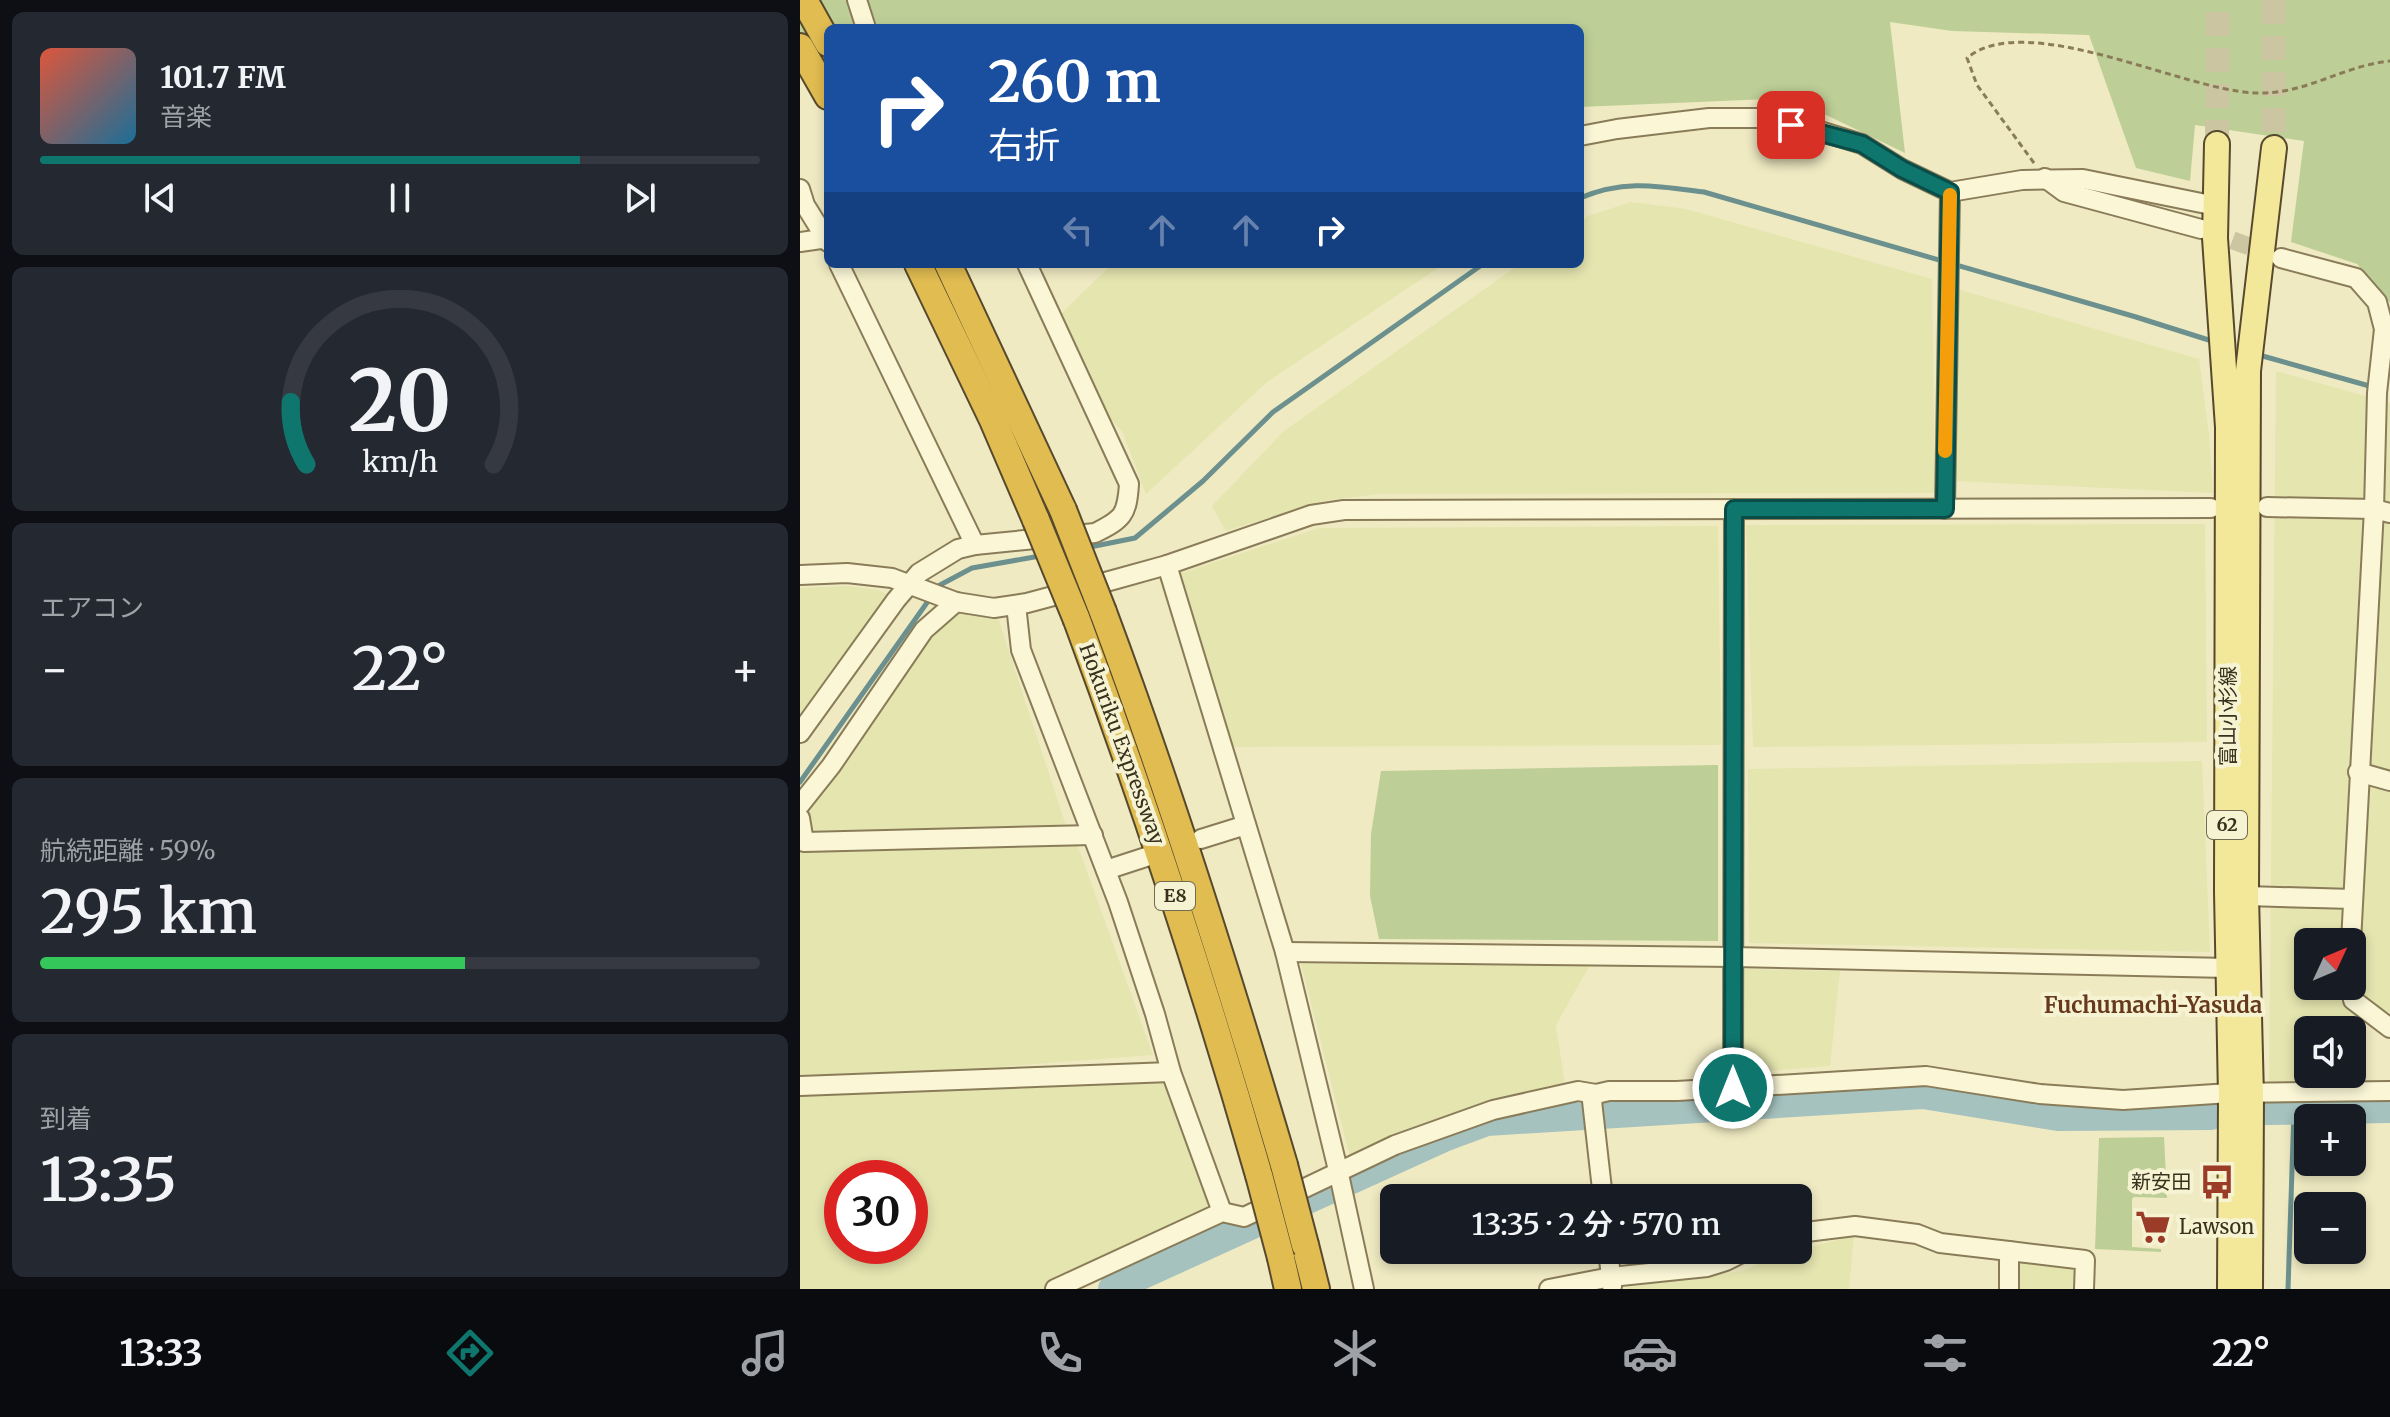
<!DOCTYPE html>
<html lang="ja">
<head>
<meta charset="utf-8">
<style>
	:root { --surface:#171b24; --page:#242831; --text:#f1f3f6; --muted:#9ea1a6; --line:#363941; --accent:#0f766e }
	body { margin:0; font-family:Merriweather,"Noto Sans JP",serif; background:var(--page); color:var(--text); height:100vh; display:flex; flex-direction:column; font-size:30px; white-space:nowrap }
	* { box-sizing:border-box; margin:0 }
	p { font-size:26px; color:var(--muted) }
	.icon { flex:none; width:44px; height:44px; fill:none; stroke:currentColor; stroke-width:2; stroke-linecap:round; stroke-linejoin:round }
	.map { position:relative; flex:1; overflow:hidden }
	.details { display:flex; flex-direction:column; gap:12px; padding:12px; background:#0d0f14; width:800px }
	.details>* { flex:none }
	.guide { position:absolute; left:24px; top:24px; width:760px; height:244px; border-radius:12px; box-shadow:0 4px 12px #0003; background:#1a4fa0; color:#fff; overflow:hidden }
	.needle { width:52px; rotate:46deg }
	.buttons { position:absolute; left:1494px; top:928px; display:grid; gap:16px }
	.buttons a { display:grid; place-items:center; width:72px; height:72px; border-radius:12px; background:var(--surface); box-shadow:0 4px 12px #0003; font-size:40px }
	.speed { position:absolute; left:24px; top:1160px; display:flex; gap:16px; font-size:40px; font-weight:700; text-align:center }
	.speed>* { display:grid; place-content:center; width:104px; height:104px; border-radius:50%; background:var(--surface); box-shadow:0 4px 12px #0003; line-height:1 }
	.speed .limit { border:12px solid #d22; background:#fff; color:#111 }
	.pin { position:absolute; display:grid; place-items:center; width:68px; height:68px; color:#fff; margin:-34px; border-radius:16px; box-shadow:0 4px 12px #0006 }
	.me { position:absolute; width:88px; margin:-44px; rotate:0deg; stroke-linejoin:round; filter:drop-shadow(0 0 6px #0008) }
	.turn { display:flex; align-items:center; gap:28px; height:168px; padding:0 32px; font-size:36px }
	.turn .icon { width:104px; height:104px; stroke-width:2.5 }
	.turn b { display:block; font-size:56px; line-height:68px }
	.lanes { display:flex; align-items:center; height:76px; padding:0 32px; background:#0003; justify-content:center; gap:40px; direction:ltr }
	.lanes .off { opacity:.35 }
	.big { font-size:60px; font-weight:600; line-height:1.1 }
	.details .widget { flex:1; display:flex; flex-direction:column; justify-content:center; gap:12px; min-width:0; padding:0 28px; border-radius:12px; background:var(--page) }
	.details .dial { align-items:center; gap:0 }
	.dial svg { height:208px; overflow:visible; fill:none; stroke:var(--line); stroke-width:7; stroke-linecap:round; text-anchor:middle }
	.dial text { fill:var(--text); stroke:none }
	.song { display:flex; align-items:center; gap:24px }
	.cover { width:96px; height:96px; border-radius:12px; background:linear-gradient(135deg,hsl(10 70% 55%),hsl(200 70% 35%)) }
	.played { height:8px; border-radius:4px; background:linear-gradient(90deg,var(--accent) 75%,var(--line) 75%) }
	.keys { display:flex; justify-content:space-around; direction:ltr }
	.heat { display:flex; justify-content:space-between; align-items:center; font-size:44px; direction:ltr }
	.charge { height:12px; border-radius:6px; background:linear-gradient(90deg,#34c759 59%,var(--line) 0) }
	.trip { position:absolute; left:580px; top:1184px; width:432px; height:80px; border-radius:12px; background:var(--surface); box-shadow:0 4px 12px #0003; font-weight:600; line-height:80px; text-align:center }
	.menu { display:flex; height:128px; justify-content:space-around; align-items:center; background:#090b0e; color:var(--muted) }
	.menu .icon { width:56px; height:56px }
	.menu .on { color:var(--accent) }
	.menu b { font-size:36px; color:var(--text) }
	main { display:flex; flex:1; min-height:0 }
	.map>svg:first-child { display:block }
	.farmland { fill:#e4e5af; fill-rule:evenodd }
	.green { fill:#bdce96 }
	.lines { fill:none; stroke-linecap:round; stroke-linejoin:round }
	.stream { stroke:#6b908e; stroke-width:5 }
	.river { stroke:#a5c2bf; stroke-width:28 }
	.minor-tunnel { stroke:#cbc5a1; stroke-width:18; stroke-dasharray:18 9; stroke-linecap:butt }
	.major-tunnel { stroke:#cbc5a1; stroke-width:24; stroke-dasharray:24 12; stroke-linecap:butt }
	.minor-casing { stroke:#8a7c59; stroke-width:22 }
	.major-casing { stroke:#57492d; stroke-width:28 }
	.highway-casing { stroke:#57492d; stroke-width:30 }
	.path { stroke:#8a7c59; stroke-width:3; stroke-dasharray:6 4; stroke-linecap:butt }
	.minor { stroke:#faf6d6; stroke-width:18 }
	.major { stroke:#f3e899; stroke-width:24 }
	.highway { stroke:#e1bc51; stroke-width:26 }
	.highway-bridge-casing { stroke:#57492d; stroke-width:30; stroke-linecap:butt }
	.highway-bridge { stroke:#e1bc51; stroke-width:26 }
	.route-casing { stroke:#0a4d48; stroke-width:20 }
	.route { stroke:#0f766e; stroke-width:14 }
	.slow { stroke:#f59e0b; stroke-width:14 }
	.labels { text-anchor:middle; stroke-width:8; stroke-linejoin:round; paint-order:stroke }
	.shield { fill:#f6f3d2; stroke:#726a53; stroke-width:2 }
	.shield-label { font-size:18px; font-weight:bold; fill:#39301d }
	.street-label { font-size:20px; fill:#39301d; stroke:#f6f3d2 }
	.poi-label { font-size:20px; fill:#39301d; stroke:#f6f3d2; text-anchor:end }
	.neighbourhood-label { font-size:22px; font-weight:bold; fill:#67391c; stroke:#f6f3d2 }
</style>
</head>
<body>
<main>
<section class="details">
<div class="widget">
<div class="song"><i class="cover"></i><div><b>101.7 FM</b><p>音楽</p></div></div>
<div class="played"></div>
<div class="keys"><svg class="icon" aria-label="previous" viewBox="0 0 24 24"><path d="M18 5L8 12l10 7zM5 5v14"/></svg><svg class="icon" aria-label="pause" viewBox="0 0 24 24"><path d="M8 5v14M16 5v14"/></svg><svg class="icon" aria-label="next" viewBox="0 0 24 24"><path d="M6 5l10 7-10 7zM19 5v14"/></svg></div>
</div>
<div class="widget dial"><svg viewBox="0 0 100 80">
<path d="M14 69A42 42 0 1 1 86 69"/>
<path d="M14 69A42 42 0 0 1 8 45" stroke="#0f766e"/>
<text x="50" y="56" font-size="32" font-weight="700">20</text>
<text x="50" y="72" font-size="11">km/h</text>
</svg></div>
<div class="widget"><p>エアコン</p>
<div class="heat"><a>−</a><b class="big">22°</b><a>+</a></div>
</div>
<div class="widget"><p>航続距離 · 59%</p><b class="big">295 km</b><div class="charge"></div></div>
<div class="widget"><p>到着</p><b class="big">13:35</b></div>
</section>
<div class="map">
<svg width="1590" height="1289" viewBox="0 0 1590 1289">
	<rect width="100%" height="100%" fill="#efeac2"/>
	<g class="farmland">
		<polygon points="831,202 886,209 1132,279 1135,493 580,494 522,501 426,531 412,506 484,431 720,264 780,264 780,222 788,216"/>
		<polygon points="312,264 644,264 467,382 346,494 322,431 302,411 261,314"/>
		<polygon points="1157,289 1399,359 1409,435 1413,493 1156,481"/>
		<path d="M1476 371 1590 403V1012L1527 1020V1030H1508V1074H1531V1081H1469ZM1508 942H1552V986H1508Z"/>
		<polygon points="1405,524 1407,742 953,747 946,525"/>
		<polygon points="918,526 921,745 432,747 381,573 519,528"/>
		<polygon points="47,586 78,590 92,597 0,740 0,588"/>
		<polygon points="176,612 198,618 267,829 12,840 7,815 32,774 126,634 151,615"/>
		<polygon points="1402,761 1410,952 949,943 948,769"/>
		<polygon points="276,841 353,1055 107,1074 0,1078 0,849"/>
		<polygon points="791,963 756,1025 765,1086 663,1109 550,1157 501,964"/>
		<polygon points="942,969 1040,971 1030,1066 944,1073"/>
		<path d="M364 1082 411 1210 246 1289H0V1095ZM42 1178H110V1246H42Z"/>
		<polygon points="1054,1236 1049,1289 826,1289 826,1287 942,1271 986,1253"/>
		<polygon points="1212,1258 1277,1264 1281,1289 1212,1289"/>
	</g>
	<g class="green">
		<polygon points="0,0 1590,0 1590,303 1557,264 1491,242 1504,141 1395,125 1390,181 1336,168 1289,35 1152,31 1090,22 1105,153 991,98 780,107 780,28 28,28 28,67 0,71"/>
		<polygon points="918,765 918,941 579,939 570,896 571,834 581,771"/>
		<polygon points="1364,1137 1367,1198 1334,1197 1332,1199 1332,1247 1361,1249 1361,1252 1295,1249 1299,1138"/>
	</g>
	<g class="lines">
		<g class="stream">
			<path d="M780 198C824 179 858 186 904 192L1336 317 1415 342"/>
			<polyline points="1459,355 1573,387"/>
			<polyline points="285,548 335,538 403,481 473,412 683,264"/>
			<polyline points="137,589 140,585 172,568 240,556"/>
			<polyline points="0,782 131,597"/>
			<polyline points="1488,1289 1494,1110"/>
		</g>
		<g class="river">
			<polyline points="1466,1111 1590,1109"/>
			<polyline points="312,1289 644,1138 687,1122 1123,1095 1258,1117 1411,1116"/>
		</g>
		<polyline class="minor-tunnel" points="1407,231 1473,255"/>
		<g class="major-tunnel">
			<polyline points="1474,0 1474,148"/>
			<polyline points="1417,144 1418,0"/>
		</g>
		<g class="minor-casing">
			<g id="minor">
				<polyline points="57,0 66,28"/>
				<polyline points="780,136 817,129 909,118 962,118 1020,131 1062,144 1102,169 1150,192 1222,180 1283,179 1416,206"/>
				<polyline points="1245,178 1264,192 1401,229"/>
				<polyline points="0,189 5,205 28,242"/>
				<polyline points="0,242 28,238"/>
				<polyline points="1481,258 1556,278 1577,302 1584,329 1577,393 1574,509 1551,942"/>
				<polyline points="39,264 175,545"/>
				<polyline points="1467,507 1574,509 1590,513"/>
				<polyline points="1145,509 1150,192"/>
				<polyline points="367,565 485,952 538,1170 564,1289"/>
				<polyline points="0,575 47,573 92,578 156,602 194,608 227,603 313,580 367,565 511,515 544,510 1411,508"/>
				<polyline points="216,605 221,650 318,902 355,1014 371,1072 422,1212"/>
				<path d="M0 733 96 600 119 573 158 549 175 545 295 533C323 519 327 515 329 484L227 264"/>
				<polyline points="1558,772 1590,781"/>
				<polyline points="0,805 31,766 124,630 156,602"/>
				<polyline points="0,818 4,842 293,835"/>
				<polyline points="401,839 446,825"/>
				<polyline points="306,870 346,857"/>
				<polyline points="1446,896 1553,899"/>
				<polyline points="485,952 934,957 1428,968"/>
				<polyline points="1551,986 1553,1000 1590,1028"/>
				<polyline points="0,1086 371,1072"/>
				<polyline points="933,1088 934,509"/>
				<polyline points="803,1198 792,1101 796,1094 809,1091 877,1091 1126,1076 1240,1094 1323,1100 1430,1093 1590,1091"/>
				<polyline points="998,1233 1055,1226 1117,1234 1140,1243 1209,1251 1209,1289"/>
				<polyline points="808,1250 812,1286"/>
				<polyline points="1209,1251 1285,1260 1284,1289"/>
				<polyline points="255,1289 422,1212 444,1217 595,1145 693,1110 778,1091 796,1094"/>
				<polyline points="749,1289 811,1277 907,1267 926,1261 948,1250"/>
			</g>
		</g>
		<g class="major-casing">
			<g id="major">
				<polyline points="1417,144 1415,238 1428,427 1427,892 1431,1096 1430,1289"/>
				<polyline points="1450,1289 1451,1096 1446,896 1448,371 1474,148"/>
			</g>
		</g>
		<g class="highway-casing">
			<g id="highway">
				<polyline points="4,0 28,43"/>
				<polyline points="0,47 28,96"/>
				<polyline points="118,264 193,420 236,520"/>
				<polyline points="148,264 263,510"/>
				<path d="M303 612C371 794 429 979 484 1165"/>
				<path d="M277 620C345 803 405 988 459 1175"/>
				<polyline points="505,1245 516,1289"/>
				<polyline points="481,1258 488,1289"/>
			</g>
		</g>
		<path class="path" d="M1234 163 1177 85 1167 58C1226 9 1382 90 1455 93 1506 95 1541 66 1590 61"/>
		<use href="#minor" class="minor"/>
		<use href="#major" class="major"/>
		<use href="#highway" class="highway"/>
		<g class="highway-bridge-casing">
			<g id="highway-bridge">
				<polyline points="263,510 303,612"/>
				<polyline points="236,520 277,620"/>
				<polyline points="484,1165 505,1245"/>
				<polyline points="459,1175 481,1258"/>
			</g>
		</g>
		<use href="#highway-bridge" class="highway-bridge"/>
	</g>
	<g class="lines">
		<g class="route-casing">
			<polyline id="route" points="933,1088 934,509 1145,509 1150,192 1102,169 1062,144 991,125"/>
		</g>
		<use href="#route" class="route"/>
		<polyline class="slow" points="1145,451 1150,195"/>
	</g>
	<defs>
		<g id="bus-bare" transform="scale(2.76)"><path d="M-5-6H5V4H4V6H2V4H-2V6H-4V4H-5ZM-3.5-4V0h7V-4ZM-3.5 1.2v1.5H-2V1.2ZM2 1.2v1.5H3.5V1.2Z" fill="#9a3c27" stroke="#f6f3d2" stroke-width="2.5" paint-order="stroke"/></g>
		<g id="supermarket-bare" transform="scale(2.76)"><path d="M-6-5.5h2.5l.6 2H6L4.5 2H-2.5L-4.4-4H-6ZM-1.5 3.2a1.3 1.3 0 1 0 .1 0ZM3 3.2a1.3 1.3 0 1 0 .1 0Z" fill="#9a3c27" stroke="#f6f3d2" stroke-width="2.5" paint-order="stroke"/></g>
	</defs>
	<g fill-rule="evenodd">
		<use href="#bus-bare" x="1417" y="1182"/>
		<use href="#supermarket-bare" x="1353" y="1227"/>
	</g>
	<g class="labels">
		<g class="shield">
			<rect x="1407" y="811" width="40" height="28" rx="6"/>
			<rect x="355" y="882" width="40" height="28" rx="6"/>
		</g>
		<g class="shield-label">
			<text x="1427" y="831">62</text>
			<text x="375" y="902">E8</text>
		</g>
		<g class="street-label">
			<text transform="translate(1428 716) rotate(-90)" y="7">富山小杉線</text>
			<text transform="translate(322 744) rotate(70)" y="7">Hokuriku Expressway</text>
		</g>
		<g class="poi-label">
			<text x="1391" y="1189">新安田</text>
			<text x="1379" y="1234" text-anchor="start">Lawson</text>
		</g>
		<g class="neighbourhood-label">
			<text x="1353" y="1013">Fuchumachi-Yasuda</text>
		</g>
	</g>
</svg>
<div class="buttons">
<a><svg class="needle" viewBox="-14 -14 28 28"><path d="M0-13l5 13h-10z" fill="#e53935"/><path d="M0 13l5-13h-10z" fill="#9ea1a6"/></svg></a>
<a><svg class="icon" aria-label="sound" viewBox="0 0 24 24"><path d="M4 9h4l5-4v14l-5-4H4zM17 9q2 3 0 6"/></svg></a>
<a>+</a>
<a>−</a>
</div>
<div class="speed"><div class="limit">30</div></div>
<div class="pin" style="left:991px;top:125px;background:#d93025"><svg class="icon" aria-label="arrive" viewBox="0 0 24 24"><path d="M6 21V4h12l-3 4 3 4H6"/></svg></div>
<svg class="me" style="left:933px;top:1088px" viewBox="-20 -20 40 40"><circle r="17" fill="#0f766e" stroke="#fff" stroke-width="3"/><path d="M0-11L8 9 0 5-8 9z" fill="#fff"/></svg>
<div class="trip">13:35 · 2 分 · 570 m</div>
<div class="guide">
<div class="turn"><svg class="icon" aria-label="right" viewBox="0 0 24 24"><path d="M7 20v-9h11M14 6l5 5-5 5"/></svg><div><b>260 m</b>右折</div></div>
<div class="lanes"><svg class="icon off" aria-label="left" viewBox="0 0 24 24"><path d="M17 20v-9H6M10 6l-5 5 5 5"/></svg><svg class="icon off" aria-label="ahead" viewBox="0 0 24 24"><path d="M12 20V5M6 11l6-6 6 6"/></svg><svg class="icon off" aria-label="ahead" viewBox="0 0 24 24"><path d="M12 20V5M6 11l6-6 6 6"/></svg><svg class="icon" aria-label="right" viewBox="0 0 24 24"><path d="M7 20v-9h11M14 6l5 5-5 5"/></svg></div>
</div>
</div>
</main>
<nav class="menu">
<b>13:33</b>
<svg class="icon on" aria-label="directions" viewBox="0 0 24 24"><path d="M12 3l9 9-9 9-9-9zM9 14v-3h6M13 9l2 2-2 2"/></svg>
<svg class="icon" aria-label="music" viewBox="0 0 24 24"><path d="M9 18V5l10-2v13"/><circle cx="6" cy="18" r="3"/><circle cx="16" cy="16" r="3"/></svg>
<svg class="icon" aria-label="phone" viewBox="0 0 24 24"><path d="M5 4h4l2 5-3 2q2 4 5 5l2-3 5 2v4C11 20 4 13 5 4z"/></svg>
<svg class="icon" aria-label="climate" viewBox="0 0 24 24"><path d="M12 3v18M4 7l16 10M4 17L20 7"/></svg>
<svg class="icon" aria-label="car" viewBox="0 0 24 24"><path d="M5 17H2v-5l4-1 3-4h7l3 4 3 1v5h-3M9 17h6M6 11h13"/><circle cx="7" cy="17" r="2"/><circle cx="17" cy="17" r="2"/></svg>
<svg class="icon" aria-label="filters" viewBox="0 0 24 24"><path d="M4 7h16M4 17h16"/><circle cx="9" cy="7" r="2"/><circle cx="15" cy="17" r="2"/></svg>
<b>22°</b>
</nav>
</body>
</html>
